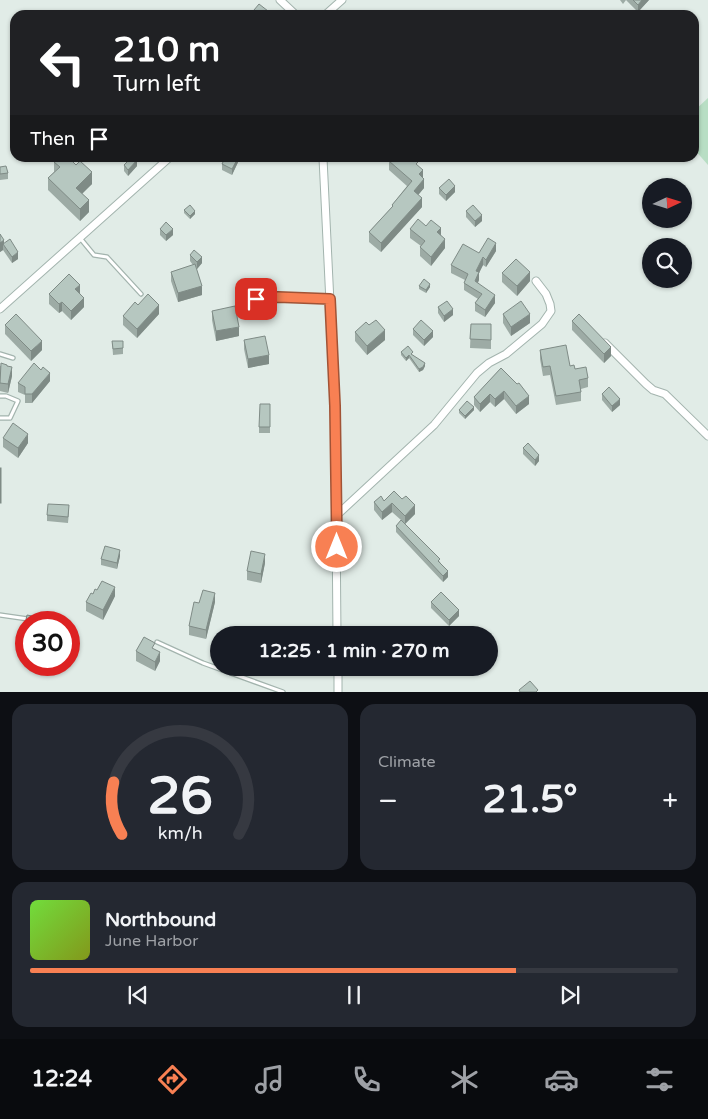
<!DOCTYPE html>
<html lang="en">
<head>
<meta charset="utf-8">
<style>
	:root { --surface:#171b24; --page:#242831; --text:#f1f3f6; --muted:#9ea1a6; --line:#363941; --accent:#f88053 }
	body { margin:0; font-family:"Varela Round",sans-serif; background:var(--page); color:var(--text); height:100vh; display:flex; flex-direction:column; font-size:19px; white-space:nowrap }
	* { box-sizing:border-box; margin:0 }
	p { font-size:16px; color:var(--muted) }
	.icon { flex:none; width:28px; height:28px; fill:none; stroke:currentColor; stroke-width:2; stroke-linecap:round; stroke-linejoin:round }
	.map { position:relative; height:692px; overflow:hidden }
	.panel { display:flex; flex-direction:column; gap:12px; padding:12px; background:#0d0f14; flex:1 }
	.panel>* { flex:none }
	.guide { position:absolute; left:10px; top:10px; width:689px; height:152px; border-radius:15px; box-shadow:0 1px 4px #0004; background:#202124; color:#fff; overflow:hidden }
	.needle { width:32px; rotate:86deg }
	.buttons { position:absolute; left:642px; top:178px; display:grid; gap:10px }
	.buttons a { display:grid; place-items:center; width:50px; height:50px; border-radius:50%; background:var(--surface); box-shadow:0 1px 4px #0004; font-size:25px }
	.speed { position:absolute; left:15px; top:611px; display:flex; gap:10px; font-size:25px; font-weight:700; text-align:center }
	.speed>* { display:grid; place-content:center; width:65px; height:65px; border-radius:50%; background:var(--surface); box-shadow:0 1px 4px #0004; line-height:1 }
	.speed .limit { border:8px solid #d22; background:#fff; color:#111 }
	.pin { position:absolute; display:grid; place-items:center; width:42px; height:42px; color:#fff; margin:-21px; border-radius:10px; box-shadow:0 2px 8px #0006 }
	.me { position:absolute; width:55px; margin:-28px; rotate:0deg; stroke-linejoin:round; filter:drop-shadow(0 0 4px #0008) }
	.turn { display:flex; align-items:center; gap:18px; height:105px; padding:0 20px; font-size:22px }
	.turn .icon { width:65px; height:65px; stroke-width:2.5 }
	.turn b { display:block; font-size:35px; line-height:42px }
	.then { display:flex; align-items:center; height:48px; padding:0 20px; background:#0003; gap:10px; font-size:19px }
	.big { font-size:38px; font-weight:800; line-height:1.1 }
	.panel .card { flex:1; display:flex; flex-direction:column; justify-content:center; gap:8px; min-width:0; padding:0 18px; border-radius:15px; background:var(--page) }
	.panel .dial { align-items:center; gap:0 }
	.dial svg { height:130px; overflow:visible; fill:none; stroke:var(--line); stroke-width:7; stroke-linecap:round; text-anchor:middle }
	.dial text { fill:var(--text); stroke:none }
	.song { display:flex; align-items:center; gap:15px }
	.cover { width:60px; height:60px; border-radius:8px; background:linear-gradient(135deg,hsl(100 70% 55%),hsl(70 70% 35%)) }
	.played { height:5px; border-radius:2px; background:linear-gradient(90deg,var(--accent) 75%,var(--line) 75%) }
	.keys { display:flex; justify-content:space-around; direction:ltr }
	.heat { display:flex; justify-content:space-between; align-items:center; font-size:28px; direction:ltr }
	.panel .tiles { flex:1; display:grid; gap:12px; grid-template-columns:1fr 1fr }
	.card:last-child { grid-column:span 2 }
	.trip { position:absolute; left:210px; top:626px; width:288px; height:50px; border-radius:25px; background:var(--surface); box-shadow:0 1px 4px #0004; font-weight:800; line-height:50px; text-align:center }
	.tabs { display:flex; height:80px; justify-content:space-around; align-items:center; background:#090b0e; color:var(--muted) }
	.tabs .icon { width:35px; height:35px }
	.tabs .active { color:var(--accent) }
	.tabs b { font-size:22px; color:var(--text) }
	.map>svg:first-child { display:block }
	.green { fill:#b8dec4 }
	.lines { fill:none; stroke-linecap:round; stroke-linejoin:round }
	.service-casing { stroke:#a3b4ae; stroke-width:5.5 }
	.minor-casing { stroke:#a3b4ae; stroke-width:9 }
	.service { stroke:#fff; stroke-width:3 }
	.minor { stroke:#fff; stroke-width:7 }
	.wall { fill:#9daba5 }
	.shaded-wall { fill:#7f8b86 }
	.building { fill:#b6c7c0; stroke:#7f8b86 }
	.route-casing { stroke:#a15336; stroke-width:12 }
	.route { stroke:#f88053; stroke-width:9 }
</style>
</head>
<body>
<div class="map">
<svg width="708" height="692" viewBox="0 0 708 692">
	<rect width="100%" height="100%" fill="#e1ece7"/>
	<polygon class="green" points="708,98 708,165 694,149 694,111"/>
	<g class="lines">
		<g class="service-casing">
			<g id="service">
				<polyline points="80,238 94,255 107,257 141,294"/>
				<polyline points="243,307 256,299 278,297 329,299"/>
				<polyline points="0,354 13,358"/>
				<polyline points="0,396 6,396 18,401 10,418 0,418"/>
				<polyline points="0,615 28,619"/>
				<polyline points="157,642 203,663 283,692"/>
			</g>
		</g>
		<g class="minor-casing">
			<g id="minor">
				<polyline points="280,0 296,15"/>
				<polyline points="325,15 342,0"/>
				<polyline points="323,158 335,406 337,635"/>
				<polyline points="0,309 169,158"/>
				<polyline points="605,343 646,384 653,390 665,394 708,436"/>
				<polyline points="337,515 434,425 477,373 489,363 506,354 542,324 551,311 550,304 546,294 536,281"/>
				<polyline points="338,692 338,668"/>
			</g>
		</g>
		<use href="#service" class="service"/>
		<use href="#minor" class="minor"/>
	</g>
	<g class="wall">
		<polygon points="620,0 649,0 638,12 626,0 623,4"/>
		<polygon points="254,10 268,15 254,15"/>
		<polygon points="239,158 239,160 232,175 222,170 222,164"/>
		<polygon points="389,161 419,167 423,178 424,188 418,195 422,207 381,252 369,242 369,232 392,207 392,205 407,186 389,170"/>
		<polygon points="54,162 92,184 82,193 89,212 80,221 48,190 48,178 54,172"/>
		<polygon points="124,165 137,166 128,176 124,171"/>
		<polygon points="0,167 8,173 8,179 0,180"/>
		<polygon points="439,188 455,192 446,201 439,194"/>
		<polygon points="184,210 195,214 190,219 184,213"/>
		<polygon points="466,211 482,221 475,227 466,217"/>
		<polygon points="426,226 441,235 445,248 431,266 420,256 420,247 421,246 410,238 410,229"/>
		<polygon points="160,229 173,235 166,241 160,235"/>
		<polygon points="0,234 4,243 18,259 12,263 3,250 0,252"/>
		<polygon points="496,251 486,267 483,265 479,273 479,280 478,283 495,303 485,317 475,311 475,303 478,299 464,290 464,283 465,280 451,273 451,265 479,253"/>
		<polygon points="190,255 202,263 197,269 196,267 202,295 178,302 171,281 171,272 193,265 190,261"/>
		<polygon points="502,273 530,281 517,296 502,282"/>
		<polygon points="419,286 430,287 426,293 419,289"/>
		<polygon points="80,293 84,307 71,320 62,311 59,313 49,304 49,294"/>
		<polygon points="138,305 159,314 137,338 123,325 123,316"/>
		<polygon points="438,307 453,315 444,322 438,313"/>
		<polygon points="212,311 239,336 216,341 212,320"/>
		<polygon points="503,314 530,323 511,336 503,323"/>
		<polygon points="572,321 611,356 604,363 572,330"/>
		<polygon points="471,324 491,324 491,349 470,348"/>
		<polygon points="5,325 42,350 31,361 5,334"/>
		<polygon points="413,329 433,337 424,346 413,335"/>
		<polygon points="355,332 385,340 367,355 355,341"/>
		<polygon points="244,340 269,364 248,368 244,349"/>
		<polygon points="112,341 123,341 123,354 113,355"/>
		<polygon points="540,350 570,366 588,378 588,387 581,389 581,401 556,405 550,375 543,376 540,359"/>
		<polygon points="401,352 413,355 425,366 423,370 419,372 409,358 406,361 401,355"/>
		<polygon points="0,366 7,366 12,376 8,393 0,391"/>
		<polygon points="501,368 529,404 516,414 504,399 495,407 490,402 480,412 474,405 474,397"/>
		<polygon points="50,381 32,403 25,403 25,395 18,392 18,383"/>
		<polygon points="602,394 620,405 612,412 602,400"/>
		<polygon points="270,404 270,433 259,433 259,427"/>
		<polygon points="459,410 474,410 465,419 459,413"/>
		<polygon points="3,438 28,443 18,458 3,447"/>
		<polygon points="523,448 539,461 535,466 523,454"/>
		<polygon points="394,491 415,514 405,524 440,562 448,577 443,582 396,532 396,526 401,520 392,512 382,520 374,510 374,502 384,501"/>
		<polygon points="69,512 68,523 47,521 47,515"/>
		<polygon points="120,556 117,569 101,565 101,559"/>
		<polygon points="265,563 261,583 247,580 247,571"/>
		<polygon points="93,594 115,596 103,620 86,611 86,602"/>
		<polygon points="215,602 206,639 189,635 189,626 199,603"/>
		<polygon points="431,602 459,616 449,626 431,608"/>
		<polygon points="27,615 37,617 37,615 44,616 44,622 26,622 26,643 23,642 23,634"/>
		<polygon points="136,651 160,661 155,671 136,661"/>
	</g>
	<g class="shaded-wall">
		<polygon points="642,0 649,0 638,12 638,5"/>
		<polygon points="238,158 239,158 239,160 232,175 232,169"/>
		<polygon points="137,160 137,166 128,176 128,170"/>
		<polygon points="423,170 423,179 419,174"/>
		<polygon points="92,172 92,184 76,200 76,188"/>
		<polygon points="424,179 424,188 414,200 414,191"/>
		<polygon points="455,186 455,192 446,201 446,195"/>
		<polygon points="422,198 422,207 381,252 381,243"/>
		<polygon points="89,200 89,212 80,221 80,209"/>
		<polygon points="195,211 195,214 190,219 190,216"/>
		<polygon points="482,215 482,221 475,227 475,221"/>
		<polygon points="441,228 441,237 437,232"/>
		<polygon points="173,229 173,235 166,241 166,235"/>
		<polygon points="445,239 445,248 431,266 431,257"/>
		<polygon points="4,240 4,245 3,244 3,250 0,252 0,243"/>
		<polygon points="496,243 496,251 486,267 486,260"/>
		<polygon points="18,252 18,259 12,263 12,257"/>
		<polygon points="202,257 202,263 197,269 197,262"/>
		<polygon points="483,257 483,265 479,273 479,280 475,288 476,271"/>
		<polygon points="530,272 530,281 517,296 517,286"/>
		<polygon points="430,284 430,287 426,293 426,290"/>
		<polygon points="80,285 80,294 75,289"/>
		<polygon points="202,286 202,295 178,302 178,293"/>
		<polygon points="495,295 495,303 485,317 485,310"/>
		<polygon points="84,298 84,307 71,320 71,311"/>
		<polygon points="62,302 62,311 59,313 59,304"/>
		<polygon points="159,305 159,314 137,338 137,329"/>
		<polygon points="453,309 453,315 444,322 444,316"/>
		<polygon points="530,314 530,323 511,336 511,327"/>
		<polygon points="239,327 239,336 216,341 216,331"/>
		<polygon points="385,330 385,340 367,355 367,346"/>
		<polygon points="433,331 433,337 424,346 424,340"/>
		<polygon points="42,341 42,350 31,361 31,351"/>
		<polygon points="611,347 611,356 604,363 604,354"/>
		<polygon points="269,355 269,364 248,368 248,359"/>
		<polygon points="409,355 409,358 406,361 406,358"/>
		<polygon points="425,363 425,366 423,370 419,372 419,369"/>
		<polygon points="12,367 12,376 8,393 8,384"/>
		<polygon points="50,373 50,381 32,403 32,394"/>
		<polygon points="504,391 504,399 495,407 495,399"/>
		<polygon points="490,394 490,402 480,412 480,404"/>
		<polygon points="529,396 529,404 516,414 516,406"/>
		<polygon points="620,399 620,405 612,412 612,406"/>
		<polygon points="474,407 474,410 465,419 465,416"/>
		<polygon points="28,434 28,443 18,458 18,448"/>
		<polygon points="539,455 539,461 535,466 535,460"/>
		<polygon points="392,503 392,512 382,520 382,512"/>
		<polygon points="415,505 415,514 405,524 405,516"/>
		<polygon points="120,550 120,556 117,569 117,563"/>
		<polygon points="265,554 265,563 261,583 261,574"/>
		<polygon points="448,571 448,577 443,582 443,576"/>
		<polygon points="115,587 115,596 103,620 103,610"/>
		<polygon points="215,593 215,602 206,639 206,630"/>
		<polygon points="459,610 459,616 449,626 449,620"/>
		<polygon points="160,652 160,661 155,671 155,662"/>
	</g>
	<g class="building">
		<polygon points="633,0 642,0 638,5"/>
		<polygon points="259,4 268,11 264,15 260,15 254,10"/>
		<polygon points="139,11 140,13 138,15 133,15"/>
		<polygon points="58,158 69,158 76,165 80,161 92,172 76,188 89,200 80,209 48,178 60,167 54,162"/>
		<polygon points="131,158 135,158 137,160 128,170 124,165"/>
		<polygon points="225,158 238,158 232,169 222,164"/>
		<polygon points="392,158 416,158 419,161 416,164 423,170 419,174 424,179 414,191 422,198 381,243 369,232 393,206 392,205 412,181 389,161"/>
		<polygon points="6,166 8,173 0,174 0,167"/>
		<polygon points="449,179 455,186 446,195 439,188"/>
		<polygon points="190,205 195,211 190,216 184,210"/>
		<polygon points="473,205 482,215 475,221 466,211"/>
		<polygon points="418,219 426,226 431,220 441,228 437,232 445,239 431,257 420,247 425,241 410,229"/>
		<polygon points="166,222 173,229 166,235 160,229"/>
		<polygon points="0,234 4,240 0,243"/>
		<polygon points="488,238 496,243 486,260 483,257 476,271 479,272 475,281 495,295 485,310 475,303 482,294 464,283 468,274 451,265 463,244 479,253"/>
		<polygon points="10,239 18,252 12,257 3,244"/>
		<polygon points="194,250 202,257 197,262 190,255"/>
		<polygon points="516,259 530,272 517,286 502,273"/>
		<polygon points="195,264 202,286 178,293 171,272"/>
		<polygon points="69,274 80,285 75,289 84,298 71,311 62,302 59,304 49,294"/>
		<polygon points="424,279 430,284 426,290 419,286"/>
		<polygon points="148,294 159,305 137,329 123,316 135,302 138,305"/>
		<polygon points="447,301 453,309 444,316 438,307"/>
		<polygon points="521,301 530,314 511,327 503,314"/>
		<polygon points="235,306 239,327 216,331 212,311"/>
		<polygon points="16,314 42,341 31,351 5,325"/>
		<polygon points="579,314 611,347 604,354 572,321"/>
		<polygon points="376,320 385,330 367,346 355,332 366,322 369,325"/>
		<polygon points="421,320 433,331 424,340 413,329"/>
		<polygon points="471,324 491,324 491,340 470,339"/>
		<polygon points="265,336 269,355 248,359 244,340"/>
		<polygon points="112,341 123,341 123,348 113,349"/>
		<polygon points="566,345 570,366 574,365 575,369 586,367 588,378 579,380 581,392 556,396 550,366 543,367 540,350"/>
		<polygon points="408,346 413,352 411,354 425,363 423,367 419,369 409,355 406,358 401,352"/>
		<polygon points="1,363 7,365 7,366 12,367 8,384 0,383"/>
		<polygon points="34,363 41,370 43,367 50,373 32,394 25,394 25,387 18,383"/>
		<polygon points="501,368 517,384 519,383 529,396 516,406 504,391 495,399 490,394 480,404 474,397"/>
		<polygon points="609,387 620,399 612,406 602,394"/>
		<polygon points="467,401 474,407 465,416 459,410"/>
		<polygon points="260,404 270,404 270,427 259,427"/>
		<polygon points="13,423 28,434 18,448 3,438"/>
		<polygon points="528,443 539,455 535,460 523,448"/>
		<rect x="0" y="468" width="1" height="35"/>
		<polygon points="394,491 402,499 406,496 415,505 405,516 392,503 382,512 374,502 381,496 384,501"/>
		<polygon points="48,504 69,505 68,517 47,515"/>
		<polygon points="401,520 440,559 438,561 448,571 443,576 396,526"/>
		<polygon points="105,546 120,550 117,563 101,559"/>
		<polygon points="251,551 265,554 261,574 247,571"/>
		<polygon points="102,581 115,587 103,610 86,602 91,593 93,594 95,589 97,590"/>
		<polygon points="203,590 215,593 206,630 189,626 194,602 199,603"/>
		<polygon points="441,592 459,610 449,620 431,602"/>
		<polygon points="27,615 37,617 37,615 44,616 42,622 26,622 26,634 23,634"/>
		<polygon points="469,632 471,635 465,635"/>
		<polygon points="144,637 155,643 152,648 160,652 155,662 136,651"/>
		<polygon points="530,681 538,690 536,692 520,692 519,690"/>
	</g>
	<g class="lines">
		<g class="route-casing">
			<polyline id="route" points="256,299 278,297 330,299 335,406 337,547"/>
		</g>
		<use href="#route" class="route"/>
	</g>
</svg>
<div class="buttons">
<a><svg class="needle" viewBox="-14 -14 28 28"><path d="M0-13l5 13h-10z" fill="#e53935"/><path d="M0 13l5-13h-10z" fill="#9ea1a6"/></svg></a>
<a><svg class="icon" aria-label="search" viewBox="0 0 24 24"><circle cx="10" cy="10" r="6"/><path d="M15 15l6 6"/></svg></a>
</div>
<div class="speed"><div class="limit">30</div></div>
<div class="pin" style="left:256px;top:299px;background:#d93025"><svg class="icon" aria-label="arrive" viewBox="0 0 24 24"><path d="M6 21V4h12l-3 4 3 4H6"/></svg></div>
<svg class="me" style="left:337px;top:547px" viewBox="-20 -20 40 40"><circle r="17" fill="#f88053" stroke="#fff" stroke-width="3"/><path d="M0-11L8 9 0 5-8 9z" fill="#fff"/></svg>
<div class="trip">12:25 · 1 min · 270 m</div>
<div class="guide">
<div class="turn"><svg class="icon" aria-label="left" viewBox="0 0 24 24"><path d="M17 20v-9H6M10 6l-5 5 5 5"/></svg><div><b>210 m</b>Turn left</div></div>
<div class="then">Then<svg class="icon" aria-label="arrive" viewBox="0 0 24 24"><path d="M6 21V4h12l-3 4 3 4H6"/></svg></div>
</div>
</div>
<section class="panel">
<div class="tiles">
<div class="card dial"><svg viewBox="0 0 100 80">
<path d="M14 69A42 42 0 1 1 86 69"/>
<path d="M14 69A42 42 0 0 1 9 37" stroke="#f88053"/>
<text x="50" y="56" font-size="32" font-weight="700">26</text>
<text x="50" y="72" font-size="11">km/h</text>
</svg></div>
<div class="card"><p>Climate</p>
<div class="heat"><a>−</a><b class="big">21.5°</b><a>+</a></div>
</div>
<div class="card">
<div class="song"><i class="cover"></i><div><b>Northbound</b><p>June Harbor</p></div></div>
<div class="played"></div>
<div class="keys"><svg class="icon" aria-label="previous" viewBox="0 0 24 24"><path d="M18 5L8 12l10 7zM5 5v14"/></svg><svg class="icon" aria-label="pause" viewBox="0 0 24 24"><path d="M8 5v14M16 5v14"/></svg><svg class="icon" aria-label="next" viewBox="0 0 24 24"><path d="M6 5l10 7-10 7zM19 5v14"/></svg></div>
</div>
</div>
</section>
<nav class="tabs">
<b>12:24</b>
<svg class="icon active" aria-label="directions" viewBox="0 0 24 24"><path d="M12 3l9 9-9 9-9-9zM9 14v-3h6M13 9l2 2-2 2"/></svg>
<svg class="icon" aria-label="music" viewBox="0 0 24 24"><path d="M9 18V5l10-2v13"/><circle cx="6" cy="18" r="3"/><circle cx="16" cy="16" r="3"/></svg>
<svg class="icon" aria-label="phone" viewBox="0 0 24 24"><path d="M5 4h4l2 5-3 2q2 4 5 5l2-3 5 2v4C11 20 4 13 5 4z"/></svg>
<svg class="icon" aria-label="climate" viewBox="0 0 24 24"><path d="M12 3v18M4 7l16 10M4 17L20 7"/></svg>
<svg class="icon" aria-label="car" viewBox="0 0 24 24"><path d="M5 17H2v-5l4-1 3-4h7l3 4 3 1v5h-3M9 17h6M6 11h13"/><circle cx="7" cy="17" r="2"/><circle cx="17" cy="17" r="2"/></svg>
<svg class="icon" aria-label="filters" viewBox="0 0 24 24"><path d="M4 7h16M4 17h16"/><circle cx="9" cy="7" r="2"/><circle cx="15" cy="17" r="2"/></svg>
</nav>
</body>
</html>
